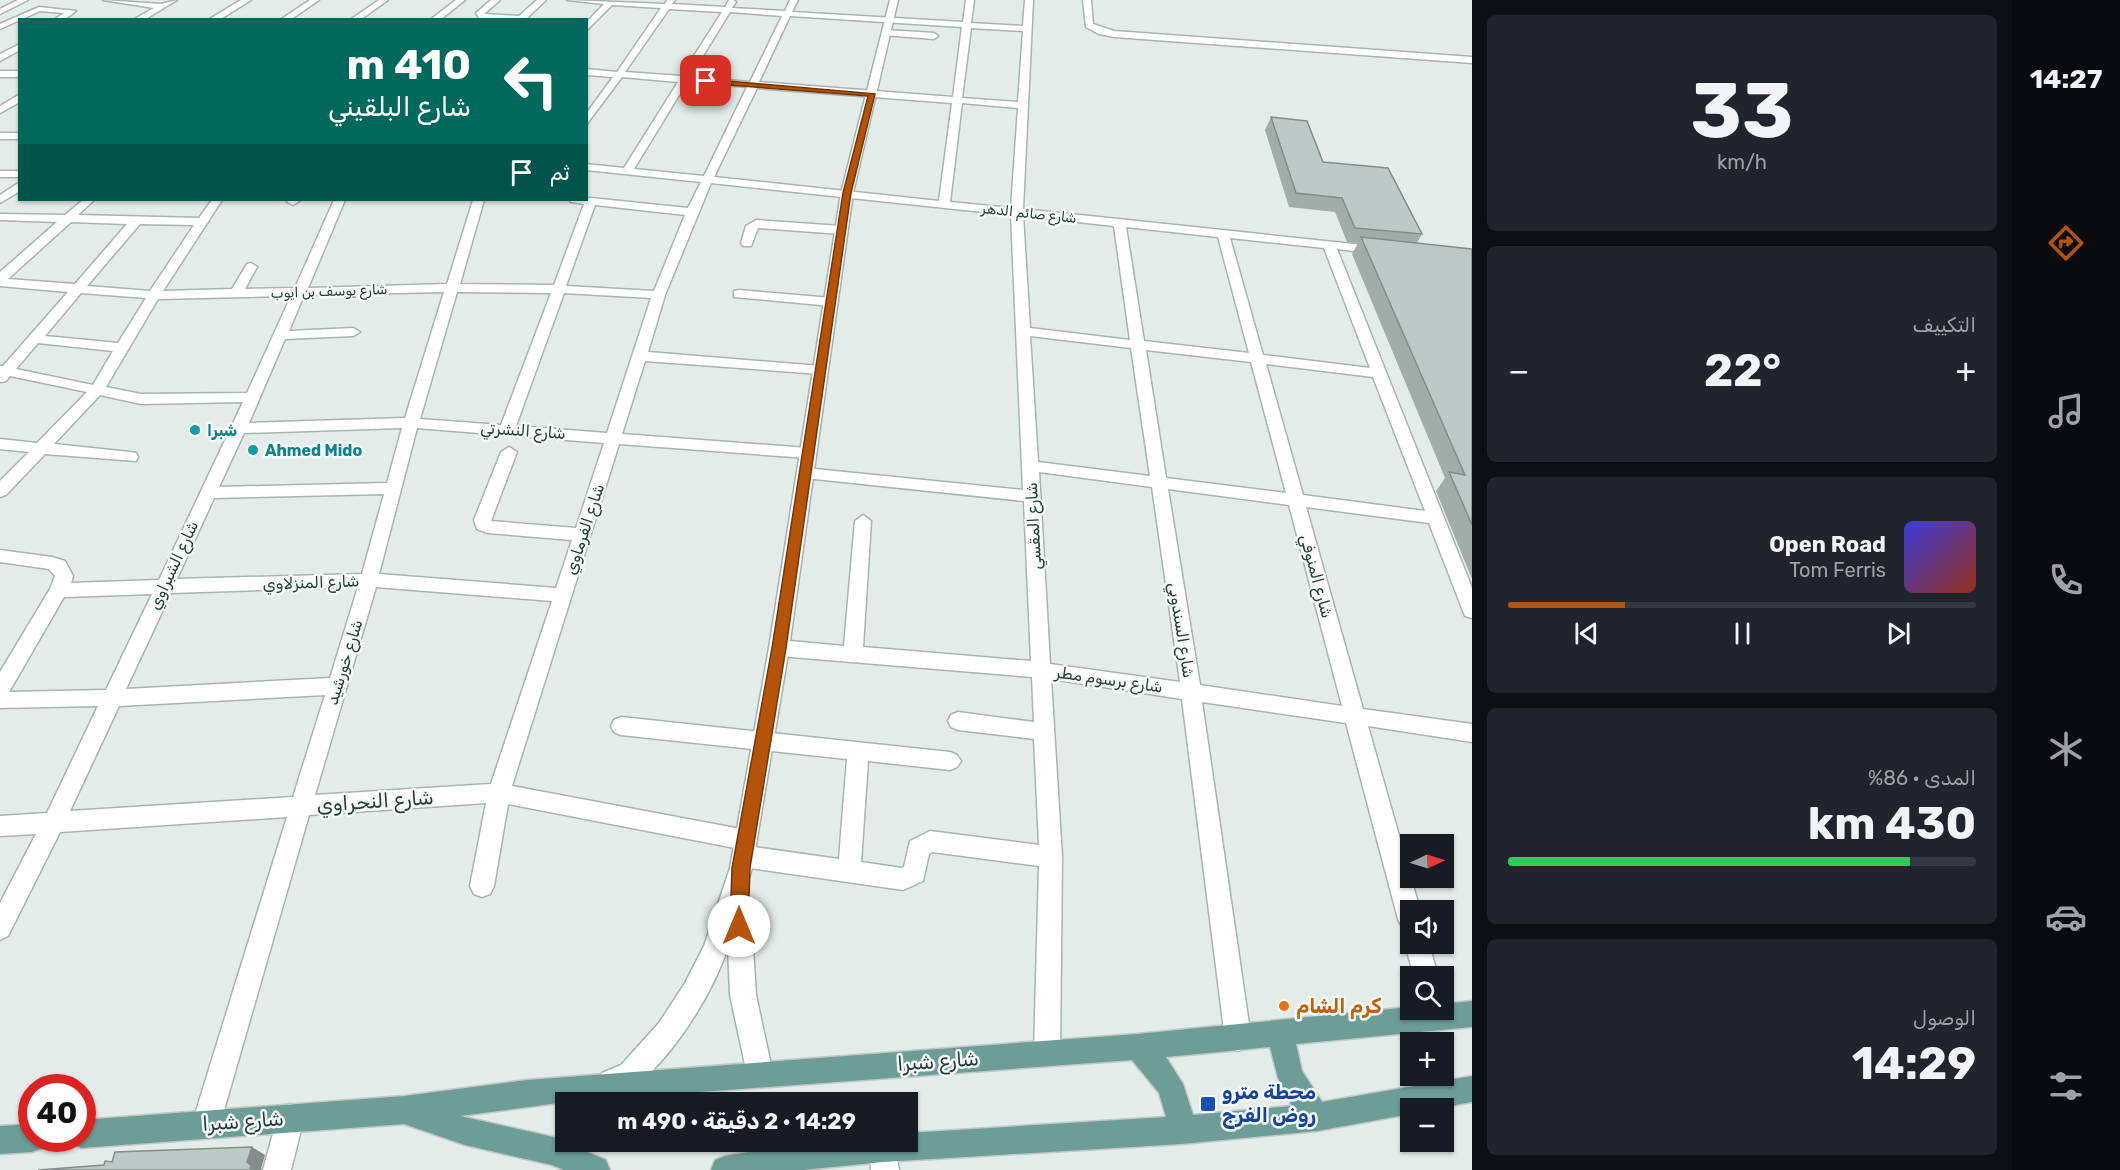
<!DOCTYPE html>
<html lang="ar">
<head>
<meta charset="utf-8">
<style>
	:root { --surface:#171b24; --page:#20242c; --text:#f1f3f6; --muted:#9ea1a6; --line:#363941; --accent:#b45309 }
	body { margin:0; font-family:Rubik,"Noto Sans Arabic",sans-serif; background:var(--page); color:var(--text); direction:rtl; height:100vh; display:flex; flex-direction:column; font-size:22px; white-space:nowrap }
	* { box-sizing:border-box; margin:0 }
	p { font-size:20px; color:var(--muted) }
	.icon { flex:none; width:33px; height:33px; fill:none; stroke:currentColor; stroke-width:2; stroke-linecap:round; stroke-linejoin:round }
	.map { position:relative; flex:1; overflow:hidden; direction:ltr }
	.details { display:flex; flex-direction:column; gap:15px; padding:15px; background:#0d0f14; width:540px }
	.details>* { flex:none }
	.guide { position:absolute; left:18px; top:18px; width:570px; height:183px; border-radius:0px; box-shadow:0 2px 4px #0004; direction:rtl; background:#00695c; color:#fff; overflow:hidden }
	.needle { width:39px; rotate:86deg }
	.controls { position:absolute; left:1400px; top:834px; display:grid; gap:12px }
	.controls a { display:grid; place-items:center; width:54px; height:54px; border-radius:0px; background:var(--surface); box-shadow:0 2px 4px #0004; font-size:30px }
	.speed { position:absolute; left:18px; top:1074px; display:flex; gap:12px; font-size:30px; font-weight:700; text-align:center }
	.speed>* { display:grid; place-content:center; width:78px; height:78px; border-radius:50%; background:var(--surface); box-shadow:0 2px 4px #0004; line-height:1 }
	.speed .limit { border:9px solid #d22; background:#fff; color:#111 }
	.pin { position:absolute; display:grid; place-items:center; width:51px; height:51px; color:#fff; margin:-26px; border-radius:12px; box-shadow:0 3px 9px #0006 }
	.me { position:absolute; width:66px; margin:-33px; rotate:0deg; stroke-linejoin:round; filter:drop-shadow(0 0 4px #0008) }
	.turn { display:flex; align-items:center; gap:21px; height:126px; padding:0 18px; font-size:27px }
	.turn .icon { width:78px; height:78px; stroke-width:2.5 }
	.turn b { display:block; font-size:42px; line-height:51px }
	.then { display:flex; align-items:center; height:57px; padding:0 18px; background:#0003; gap:12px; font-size:22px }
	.big { font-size:45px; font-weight:700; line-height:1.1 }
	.details .widget { flex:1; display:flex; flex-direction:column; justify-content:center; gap:9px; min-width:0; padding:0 21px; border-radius:9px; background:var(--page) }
	.details .dial { align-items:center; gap:0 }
	.dial b { font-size:78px; line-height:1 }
	.song { display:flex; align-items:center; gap:18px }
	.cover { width:72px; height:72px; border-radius:9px; background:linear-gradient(135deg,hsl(240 70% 55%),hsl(10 70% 35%)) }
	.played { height:6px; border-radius:3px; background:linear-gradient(90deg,var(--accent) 25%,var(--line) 25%) }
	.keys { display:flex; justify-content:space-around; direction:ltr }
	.heat { display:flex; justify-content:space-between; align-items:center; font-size:33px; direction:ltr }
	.charge { height:9px; border-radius:4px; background:linear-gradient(90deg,#34c759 86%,var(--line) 0) }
	.trip { position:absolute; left:555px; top:1092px; width:363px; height:60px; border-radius:0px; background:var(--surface); box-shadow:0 2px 4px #0004; font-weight:700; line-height:60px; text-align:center; direction:rtl }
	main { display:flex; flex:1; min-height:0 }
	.menu { display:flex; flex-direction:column; width:108px; justify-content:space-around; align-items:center; background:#090b0e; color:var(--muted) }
	.menu .icon { width:42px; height:42px }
	.menu .on { color:var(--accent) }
	.menu b { font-size:27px; color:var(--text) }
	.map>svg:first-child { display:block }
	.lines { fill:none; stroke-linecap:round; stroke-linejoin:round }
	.street-casing { stroke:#a7b4b1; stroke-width:3 }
	.secondary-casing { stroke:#a0b4af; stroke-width:3 }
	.primary-casing { stroke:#c2c8c8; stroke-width:3 }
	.street { fill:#fff; fill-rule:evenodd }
	.secondary { fill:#fff; fill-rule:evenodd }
	.primary { fill:#6c9e97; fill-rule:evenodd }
	.wall { fill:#a2adaa }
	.shaded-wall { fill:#848d8b }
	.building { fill:#bcc9c6; stroke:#848d8b; stroke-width:1.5 }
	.route { fill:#b45309; stroke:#753606; stroke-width:1.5 }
	.culture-dot { fill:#0f9aa8; stroke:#f4f9f7; stroke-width:2 }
	.food-dot { fill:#e8710a; stroke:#f4f9f7; stroke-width:2 }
	.transit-dot { fill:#1a4fb4; stroke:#f4f9f7; stroke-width:2 }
	.labels { text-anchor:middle; stroke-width:5; stroke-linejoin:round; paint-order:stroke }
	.far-street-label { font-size:14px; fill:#253c39; stroke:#f4f9f7 }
	.culture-label { font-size:16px; font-weight:bold; fill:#0d838f; stroke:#f4f9f7; text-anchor:start }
	.street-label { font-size:16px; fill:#253c39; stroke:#f4f9f7 }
	.near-street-label { font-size:20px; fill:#253c39; stroke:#f4f9f7 }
	.near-food-label { font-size:20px; font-weight:bold; fill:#c56008; stroke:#f4f9f7; text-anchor:start }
	.near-transit-label { font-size:20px; font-weight:bold; fill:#164399; stroke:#f4f9f7; text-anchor:start }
</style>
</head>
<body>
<main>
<nav class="menu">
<b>14:27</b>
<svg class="icon on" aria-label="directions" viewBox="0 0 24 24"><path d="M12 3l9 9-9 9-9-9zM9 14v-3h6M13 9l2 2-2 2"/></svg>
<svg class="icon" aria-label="music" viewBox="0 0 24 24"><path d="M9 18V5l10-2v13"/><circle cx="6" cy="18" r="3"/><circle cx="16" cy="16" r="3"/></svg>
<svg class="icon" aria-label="phone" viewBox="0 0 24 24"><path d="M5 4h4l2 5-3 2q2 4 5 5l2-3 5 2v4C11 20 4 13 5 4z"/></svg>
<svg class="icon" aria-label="climate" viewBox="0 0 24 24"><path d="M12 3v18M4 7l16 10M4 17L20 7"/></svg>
<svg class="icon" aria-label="car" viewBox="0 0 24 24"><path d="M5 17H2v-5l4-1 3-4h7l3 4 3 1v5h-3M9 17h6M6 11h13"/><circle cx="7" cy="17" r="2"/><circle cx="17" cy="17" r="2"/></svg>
<svg class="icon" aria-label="filters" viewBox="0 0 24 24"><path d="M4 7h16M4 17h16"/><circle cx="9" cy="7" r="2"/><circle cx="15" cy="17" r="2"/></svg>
</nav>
<section class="details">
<div class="widget dial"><b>33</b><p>km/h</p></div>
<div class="widget"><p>التكييف</p>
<div class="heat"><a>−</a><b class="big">22°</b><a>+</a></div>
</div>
<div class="widget">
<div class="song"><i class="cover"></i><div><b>Open Road</b><p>Tom Ferris</p></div></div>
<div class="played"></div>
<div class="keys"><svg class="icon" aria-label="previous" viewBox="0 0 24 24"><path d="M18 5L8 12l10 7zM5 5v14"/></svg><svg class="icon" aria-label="pause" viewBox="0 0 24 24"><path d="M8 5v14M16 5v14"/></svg><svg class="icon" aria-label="next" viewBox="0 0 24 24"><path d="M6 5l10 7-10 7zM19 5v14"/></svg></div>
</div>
<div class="widget"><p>المدى · 86%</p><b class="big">430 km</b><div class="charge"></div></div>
<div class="widget"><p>الوصول</p><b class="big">14:29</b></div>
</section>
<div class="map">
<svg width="1472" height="1170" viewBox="0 0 1472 1170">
	<rect width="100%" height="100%" fill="#e4ece9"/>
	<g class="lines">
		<g class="street-casing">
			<g id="street">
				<polygon points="18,0 28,0 0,14 0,9"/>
				<polygon points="103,0 161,4 177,0 144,20 133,20 154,8"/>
				<polygon points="241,0 251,0 219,20 208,20"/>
				<polygon points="310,0 319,0 290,20 280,20"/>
				<polygon points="379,0 388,0 360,20 350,20"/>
				<polygon points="456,0 465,0 440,20 430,20"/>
				<polygon points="491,0 500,0 484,14 519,16 537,0 546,0 525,20 479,18 476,13"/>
				<path d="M567 0 665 4 667 0H675L672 4 725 7 729 0H733L736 2 732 8 785 11 790 0H798L792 12 963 22 966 0H974L971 23 1023 26 1025 0H1033L1023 209 1382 247V253L1378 254 1337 249 1472 588V618L1465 616 1463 611 1429 523 1306 507 1363 709 1472 724V742L1368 726 1420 910H1410V931L1402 927 1398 919 1346 723 1202 702 1251 1038 1247 1047 1238 1051 1229 1047 1225 1038 1182 699 1051 679 1062 857 1060 1053 1056 1062 1047 1066 1038 1062 1034 1053 1039 866 932 852 929 854 923 881 903 890 743 867 735 864 732 856 735 848 508 804 494 886 490 894 482 897 474 894 470 886 486 803 309 815 220 1124 216 1134 206 1138 196 1134 192 1124 287 817 60 832 8 936 0 940V903L36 834 0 836V816L47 813 98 706 0 708V672L50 589 55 576 49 569 0 562V550L52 557 65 561 73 576 71 583 159 580 243 402 141 404 100 395 54 444 130 452 136 453 138 457 136 461 45 454 6 495 0 497V481L29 452 0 449V439L37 443 87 392 10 376 6 381 0 382V366H3L68 292 0 286V272L57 222 0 220V214L65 215 83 200H94L78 215 199 218 212 200H222L163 291 232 289 247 264 251 263 257 267 245 289 295 288 334 200H345L308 288 447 284 473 200H484L460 284 554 285 584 204 571 202 570 200 591 198 688 208 701 182 586 170V164L624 168 678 82 622 77 586 125V114L613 77 586 75V69L617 72 661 8 612 5 586 31V23L604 4ZM669 9 722 12 681 76 625 72ZM730 12 782 16 750 82 690 77ZM790 16 962 27 953 97 759 82ZM971 28 1023 31 1018 102 962 98ZM687 82 747 87 704 176 634 169ZM757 88 952 103 939 201 714 177ZM962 103 1018 108 1011 208 950 202ZM711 183 1011 215 1023 490 805 468 797 473 805 478 1024 501 1031 661 863 647 871 521 863 515 855 521 844 646 779 640 772 643 769 648 772 653 779 656 1032 677 1034 722 958 712 951 715 948 721 951 727 958 730 1034 739 1039 845 930 831 910 841 904 867 902 868 861 862 868 761 950 770 957 767 961 761 957 755 950 752 621 717 614 720 611 726 614 732 621 735 847 759 839 859 754 847 757 840 754 833 746 830 512 786 619 444 807 458 815 453 807 448 622 434 645 361 820 374 827 370 820 366 648 352 665 295ZM595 205 685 215 654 291 566 286ZM1023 216 1114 226 1130 340 1030 328ZM71 222 127 224 75 284 8 279ZM140 224 194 225 150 291 87 286ZM1126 227 1218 237 1249 353 1144 341ZM1230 238 1324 248 1370 368 1263 355ZM444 292 405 418 249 423 285 339 353 336 360 332 353 328 289 331 304 295ZM457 292 551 293 501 425 420 419ZM81 293 146 298 118 343 45 336ZM564 293 651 298 607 433 516 426ZM291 296 247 393 141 394 106 387 158 299ZM1030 336 1131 348 1150 476 1038 462ZM38 343 113 351 93 385 16 369ZM1146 350 1251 362 1286 493 1166 478ZM1266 364 1373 377 1425 511 1303 495ZM402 428 387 483 219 487 244 433ZM417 428 604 443 576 528 491 521 517 452 509 447 501 452 474 520 477 529 488 533 572 540 556 588 379 574ZM1039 472 1152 487 1180 682 1050 664ZM1168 489 1289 505 1342 706 1200 685ZM384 494 362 574 177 579 214 498ZM358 587 330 678 126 689 171 593ZM376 587 552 601 491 784 315 795ZM152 594 106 690 9 692 64 597ZM325 695 293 797 70 811 119 706Z"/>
				<polygon points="1083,0 1091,0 1093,24 1114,31 1472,57 1472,63 1114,37 1099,34 1086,27"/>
				<polygon points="39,7 76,11 64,20 54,20 64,13 40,11 0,29 0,24"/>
				<polygon points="886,30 934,33 938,36 934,39 883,35"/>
				<polygon points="20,44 20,50 0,61 0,54"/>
				<rect x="0" y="71" width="20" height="6"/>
				<polygon points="20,94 20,102 0,113 0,106"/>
				<rect x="0" y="133" width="20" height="6"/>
				<rect x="0" y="171" width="20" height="6"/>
				<polygon points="20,182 20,191 0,203 0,195"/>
				<polygon points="289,200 301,200 293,205 287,202"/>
				<polygon points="756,220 841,226 847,230 841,234 758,228 751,246 743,246 741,243 746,226"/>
				<polygon points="739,290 831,298 838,302 831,306 734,297 734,291"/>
				<polygon points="1408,935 1410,944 1429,944 1438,976 1414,976 1405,944"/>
				<polygon points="290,1104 300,1108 304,1118 291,1170 263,1170 280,1108"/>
				<polygon points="872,1142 894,1142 899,1170 871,1170 869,1148"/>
			</g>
		</g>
		<g class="secondary-casing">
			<path id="secondary" d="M890 0H898L853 193 789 648 752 868 745 892 750 900 756 995 773 1074 769 1083 760 1087 751 1083 747 1074 730 995 728 947C714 991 676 1052 640 1082 633 1088 620 1092 611 1095L602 1091 598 1082 602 1073 621 1065 659 1023 685 983 704 946 730 868 769 648 841 193Z"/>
		</g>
		<g class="primary-casing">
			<g id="primary">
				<path d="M1472 1001V1027L1296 1044 1302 1071 1322 1102 1472 1076V1102L1438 1108H1410V1114L1317 1131 1181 1144 883 1162 803 1170H711L715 1160 725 1156 809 1142H908V1133L1166 1117 1159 1093 1132 1060 566 1102 460 1116 553 1137 606 1160 610 1170H564L552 1165 465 1145 404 1124 82 1148 72 1144 70 1138H82V1120L404 1096 527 1080 1137 1034 1410 1007V1010H1443V1004ZM1270 1047 1278 1078 1292 1106 1193 1115 1183 1084 1166 1057Z"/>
				<polygon points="32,1124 32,1138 46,1138 42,1148 32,1152 0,1154 0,1126"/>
			</g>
		</g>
		<use href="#street" class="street"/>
		<use href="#secondary" class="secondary"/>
		<use href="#primary" class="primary"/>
	</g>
	<polygon class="wall" points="1271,117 1323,162 1422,234 1417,243 1472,249 1472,579 1436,491 1445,478 1352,254 1358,243 1347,242 1335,212 1289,207 1265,130"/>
	<polygon class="shaded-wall" points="252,1147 265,1155 261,1169 262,1170 250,1170 247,1162"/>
	<g class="building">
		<polygon points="1271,117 1307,121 1323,162 1388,168 1422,234 1355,228 1342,198 1296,193"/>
		<polygon points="1361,237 1472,249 1472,525 1449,472 1465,475"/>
		<polygon points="252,1147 247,1162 251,1165 250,1170 38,1170 104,1165 105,1161 112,1162 115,1152"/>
	</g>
	<polygon class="route" points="706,79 875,94 851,193 786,648 750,868 748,926 745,932 739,934 732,932 730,926 732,868 772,648 843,193 868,96 703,83"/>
	<g class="culture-dot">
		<circle cx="195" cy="430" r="6"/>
		<circle cx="253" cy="450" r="6"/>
	</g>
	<circle class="food-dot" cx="1284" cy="1006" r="6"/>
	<rect class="transit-dot" x="1200" y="1096" width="16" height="16" rx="3"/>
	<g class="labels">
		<g class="far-street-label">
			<text transform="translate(1029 213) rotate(6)" y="5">شارع صائم الدهر</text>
			<text transform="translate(329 291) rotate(-2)" y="5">شارع يوسف بن ايوب</text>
		</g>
		<g class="culture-label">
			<text x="207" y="436">شبرا</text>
			<text x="265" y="456">Ahmed Mido</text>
		</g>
		<g class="street-label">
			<text transform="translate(523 430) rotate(4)" y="6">شارع النشرتي</text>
			<text transform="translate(1033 526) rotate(-93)" y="6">شارع المقسي</text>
			<text transform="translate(584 529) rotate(-72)" y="6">شارع الفرماوي</text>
			<text transform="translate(173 565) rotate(-65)" y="6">شارع الشبراوي</text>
			<text transform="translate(1317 576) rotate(75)" y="6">شارع المنوفي</text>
			<text transform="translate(311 582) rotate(-2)" y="6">شارع المنزلاوي</text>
			<text transform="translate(1182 630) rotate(81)" y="6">شارع السندوبي</text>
			<text transform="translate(344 662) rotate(-73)" y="6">شارع خورشيد</text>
			<text transform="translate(1109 679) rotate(8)" y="6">شارع برسوم مطر</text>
		</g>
		<g class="near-street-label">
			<text transform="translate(375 801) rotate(-4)" y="7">شارع النحراوي</text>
			<text transform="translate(938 1061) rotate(-4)" y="7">شارع شبرا</text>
			<text transform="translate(243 1121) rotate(-4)" y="7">شارع شبرا</text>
		</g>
		<g class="near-food-label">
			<text x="1296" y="1013">كرم الشام</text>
		</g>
		<g class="near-transit-label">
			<text x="1222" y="1099">محطة مترو<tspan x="1222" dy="23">روض الفرج</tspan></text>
		</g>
	</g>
</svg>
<div class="controls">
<a><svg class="needle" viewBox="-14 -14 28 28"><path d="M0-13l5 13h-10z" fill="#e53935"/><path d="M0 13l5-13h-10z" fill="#9ea1a6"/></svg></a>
<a><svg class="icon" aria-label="sound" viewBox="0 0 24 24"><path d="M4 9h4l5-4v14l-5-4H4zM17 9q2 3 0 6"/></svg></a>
<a><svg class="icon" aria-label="search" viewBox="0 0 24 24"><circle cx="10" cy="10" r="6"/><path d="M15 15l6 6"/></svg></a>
<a>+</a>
<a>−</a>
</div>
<div class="speed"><div class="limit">40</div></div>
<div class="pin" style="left:706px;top:81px;background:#d93025"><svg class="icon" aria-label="arrive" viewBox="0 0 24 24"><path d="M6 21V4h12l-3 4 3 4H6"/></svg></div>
<svg class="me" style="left:739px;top:926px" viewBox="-20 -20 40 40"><circle r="19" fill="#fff"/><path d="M0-13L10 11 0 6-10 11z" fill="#b45309"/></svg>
<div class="trip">14:29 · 2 دقيقة · 490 m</div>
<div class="guide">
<div class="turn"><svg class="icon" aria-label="left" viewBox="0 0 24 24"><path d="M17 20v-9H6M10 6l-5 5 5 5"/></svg><div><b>410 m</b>شارع البلقيني</div></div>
<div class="then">ثم<svg class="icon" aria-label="arrive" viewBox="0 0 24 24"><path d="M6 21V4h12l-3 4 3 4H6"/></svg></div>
</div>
</div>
</main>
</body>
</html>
